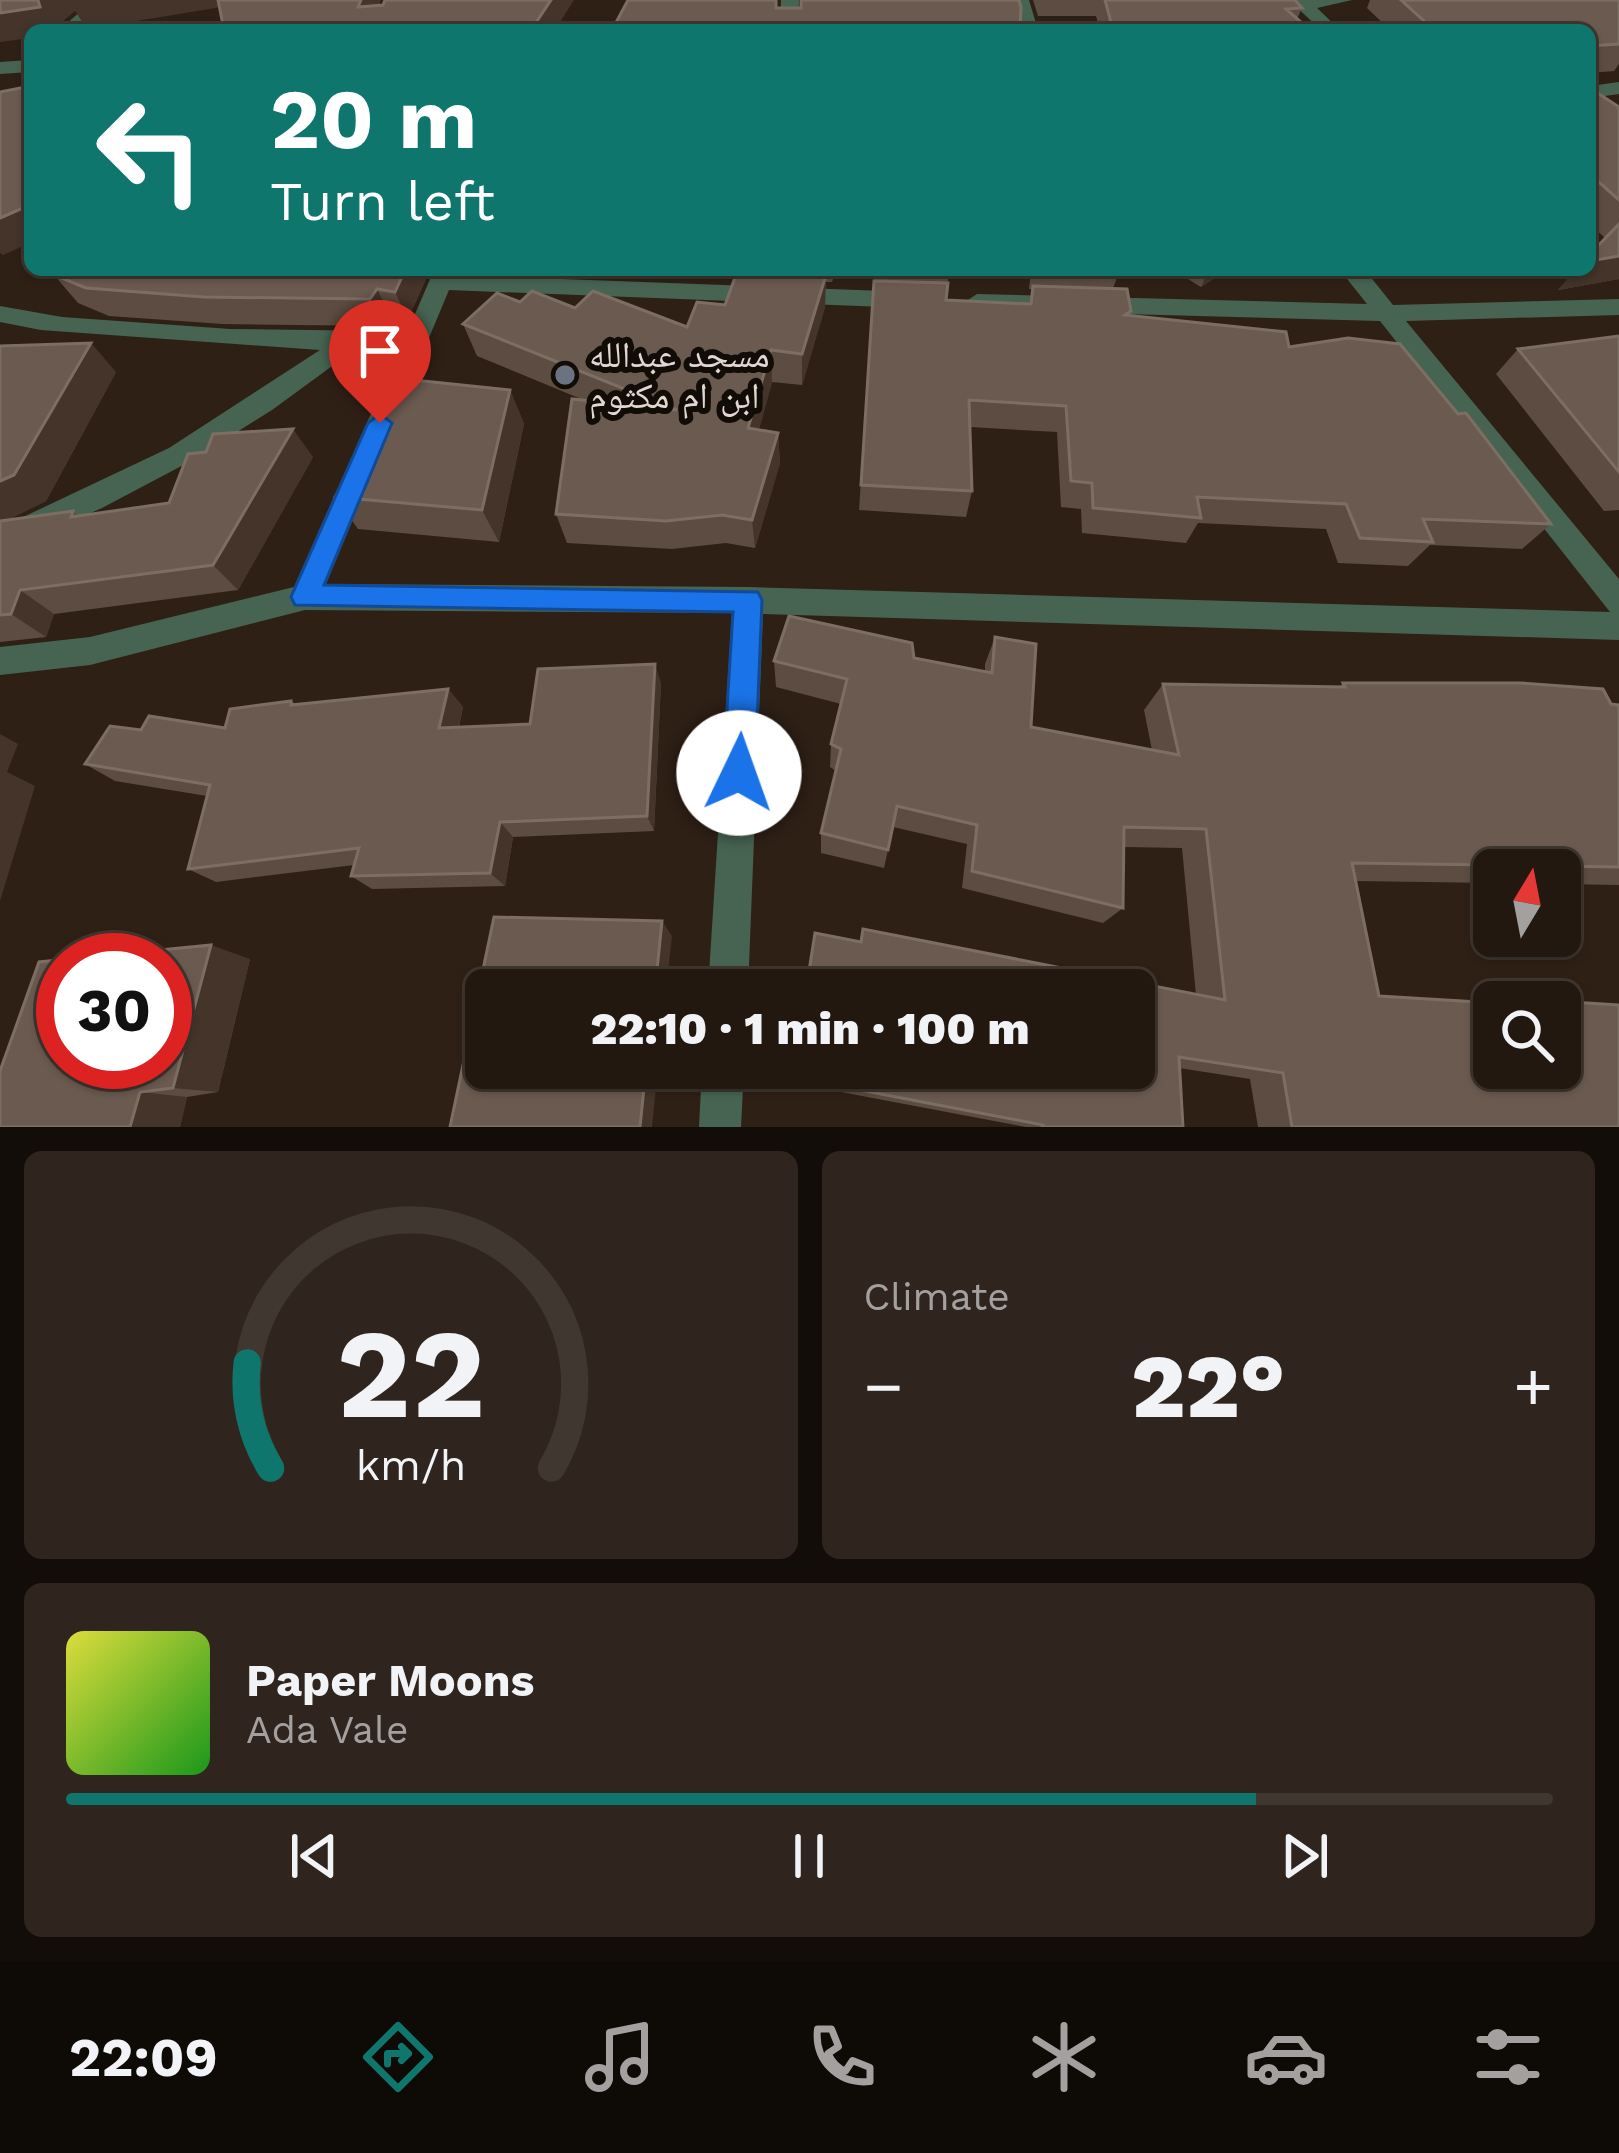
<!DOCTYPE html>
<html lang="en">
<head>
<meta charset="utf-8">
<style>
	:root { --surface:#231810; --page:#2f251e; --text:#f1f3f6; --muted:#a3a09f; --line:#403730; --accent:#0f766e }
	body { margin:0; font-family:"Work Sans","Noto Naskh Arabic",sans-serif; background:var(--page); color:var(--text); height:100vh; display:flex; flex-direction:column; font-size:45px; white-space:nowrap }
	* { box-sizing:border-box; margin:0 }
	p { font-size:39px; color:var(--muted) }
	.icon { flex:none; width:66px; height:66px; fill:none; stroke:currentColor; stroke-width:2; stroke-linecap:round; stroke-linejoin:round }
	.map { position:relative; height:1127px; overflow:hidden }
	.drawer { display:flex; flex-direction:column; gap:24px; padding:24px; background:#130d09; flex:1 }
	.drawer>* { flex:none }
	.guide { position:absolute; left:24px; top:24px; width:1572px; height:252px; border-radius:18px; box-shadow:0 3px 9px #0004,0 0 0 3px var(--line); background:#0f766e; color:#fff; overflow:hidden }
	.needle { width:78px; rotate:10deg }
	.tools { position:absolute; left:1473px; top:849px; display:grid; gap:24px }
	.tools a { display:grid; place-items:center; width:108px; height:108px; border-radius:18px; background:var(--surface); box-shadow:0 3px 9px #0004,0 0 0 3px var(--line); font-size:60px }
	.speed { position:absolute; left:36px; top:933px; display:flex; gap:24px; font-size:60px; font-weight:700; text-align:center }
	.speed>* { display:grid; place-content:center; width:156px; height:156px; border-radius:50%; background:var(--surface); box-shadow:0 3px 9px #0004,0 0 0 3px var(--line); line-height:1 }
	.speed .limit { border:18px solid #d22; background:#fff; color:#111 }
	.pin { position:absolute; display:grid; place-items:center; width:102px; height:102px; color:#fff; margin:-123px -51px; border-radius:50% 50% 50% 0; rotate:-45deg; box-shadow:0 0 12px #0007 }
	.pin .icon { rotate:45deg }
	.me { position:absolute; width:132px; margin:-66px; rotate:3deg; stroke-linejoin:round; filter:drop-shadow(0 0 9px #0008) }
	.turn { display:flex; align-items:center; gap:42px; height:252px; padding:0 48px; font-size:54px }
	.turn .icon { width:156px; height:156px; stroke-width:2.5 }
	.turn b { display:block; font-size:84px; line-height:102px }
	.big { font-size:90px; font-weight:800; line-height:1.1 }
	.drawer .tile { flex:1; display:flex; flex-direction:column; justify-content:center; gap:18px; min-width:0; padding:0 42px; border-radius:18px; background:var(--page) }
	.drawer .dial { align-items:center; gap:0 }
	.dial svg { height:312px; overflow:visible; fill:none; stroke:var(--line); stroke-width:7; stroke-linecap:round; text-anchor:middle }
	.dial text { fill:var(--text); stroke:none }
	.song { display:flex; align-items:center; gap:36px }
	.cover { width:144px; height:144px; border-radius:18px; background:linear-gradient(135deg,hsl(60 70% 55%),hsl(120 70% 35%)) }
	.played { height:12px; border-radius:6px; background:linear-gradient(90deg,var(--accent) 80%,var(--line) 80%) }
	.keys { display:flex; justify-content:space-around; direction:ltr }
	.heat { display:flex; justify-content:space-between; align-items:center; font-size:66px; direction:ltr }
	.drawer .tiles { flex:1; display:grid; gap:24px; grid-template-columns:1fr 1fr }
	.tile:last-child { grid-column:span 2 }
	.trip { position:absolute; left:465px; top:969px; width:690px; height:120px; border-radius:18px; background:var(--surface); box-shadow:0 3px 9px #0004,0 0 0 3px var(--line); font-weight:800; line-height:120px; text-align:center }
	.menu { display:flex; height:192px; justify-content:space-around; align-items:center; background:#0e0a06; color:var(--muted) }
	.menu .icon { width:84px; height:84px }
	.menu .on { color:var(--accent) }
	.menu b { font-size:54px; color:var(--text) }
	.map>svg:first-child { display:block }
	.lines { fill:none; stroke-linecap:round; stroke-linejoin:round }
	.street { fill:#476452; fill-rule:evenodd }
	.wall { fill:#5c4c41 }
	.shaded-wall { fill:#443429 }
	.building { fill:#6a5a50; stroke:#7d6e64; stroke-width:3; fill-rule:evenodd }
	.route { fill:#1a73e8; stroke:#114b97; stroke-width:3 }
	.worship-dot { fill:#6b7280; stroke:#120c07; stroke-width:4.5 }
	.labels { text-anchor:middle; stroke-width:12; stroke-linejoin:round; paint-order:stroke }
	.poi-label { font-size:36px; fill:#e1d7d0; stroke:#120c07; text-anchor:start }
</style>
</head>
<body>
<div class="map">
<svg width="1619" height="1127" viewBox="0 0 1619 1127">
	<rect width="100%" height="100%" fill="#2f2016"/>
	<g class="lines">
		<g class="street">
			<polygon points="94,0 113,0 79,30 59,30"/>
			<polygon points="781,0 799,0 798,30 780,30"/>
			<polygon points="1011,0 1029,0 1038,30 1020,30"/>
			<polygon points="1289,0 1352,0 1317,8 1340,30 1321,30"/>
			<polygon points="30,60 30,72 0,74 0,62"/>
			<polygon points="1619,82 1619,94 1590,98 1590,86"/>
			<polygon points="434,270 458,270 456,275 911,292 923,300 911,308 449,290 326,584 748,587 1610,612 1380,321 977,310 965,302 977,294 1367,304 1340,270 1365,270 1393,305 1619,299 1619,315 1406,321 1619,579 1619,640 763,614 748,990 708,990 732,613 305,610 90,665 0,675 0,647 90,637 294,587 401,346 354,350 272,410 189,462 102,508 0,553 0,528 169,448 320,350 41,330 0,322 0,306 62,317 230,329 384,331 409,328"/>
			<polygon points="702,1068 744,1068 741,1127 699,1127"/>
		</g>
	</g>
	<g class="wall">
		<polygon points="1033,0 1295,0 1302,8 1297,19 1310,30 1100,30 1096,16 1038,16"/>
		<polygon points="1370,0 1619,0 1619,64 1614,71 1590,73 1590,30 1390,30 1367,8"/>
		<polygon points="1590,88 1619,107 1619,279 1558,290 1605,238 1590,224"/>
		<polygon points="430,270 408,319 391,317 384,326 223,324 109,316 78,303 54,275"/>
		<polygon points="747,270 836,270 832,282 826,282 825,307 802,385 772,382 759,429 778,433 780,463 755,548 726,543 672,549 567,543 556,514 586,401 477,356 463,324 520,302 575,308 687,327 725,305"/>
		<polygon points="875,270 949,270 946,300 1029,304 1032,289 1029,289 1031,270 1120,270 1113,288 1130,315 1289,347 1551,524 1522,549 1430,545 1408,566 1338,563 1326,529 1198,523 1186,543 1082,533 1081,509 1061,507 1057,432 970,427 972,491 966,517 859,510"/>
		<polygon points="1173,270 1227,270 1201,287"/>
		<polygon points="1619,336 1619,510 1604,511 1496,374 1518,349"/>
		<polygon points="0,346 116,372 46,501 5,521 73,511 78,516 169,503 313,457 238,590 54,614 46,637 0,642"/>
		<polygon points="510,390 524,424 499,542 358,529 335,497"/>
		<polygon points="995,637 1031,727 1152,750 1144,710 1163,684 1339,687 1343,683 1619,705 1619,885 1560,884 1560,870 1494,870 1494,883 1355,881 1379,996 1560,1068 1560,1004 1570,1002 1619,1127 1258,1127 1250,1079 1179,1068 1183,1127 1026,1127 841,1092 844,1069 836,1068 1134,1068 860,941 863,929 1196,995 1182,848 1124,847 1123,908 1103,923 962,888 967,844 893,827 884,868 821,853 821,833 836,771 830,767 831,744 841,704 776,687 774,661 914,658 985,672 985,664"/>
		<polygon points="661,683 654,831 513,837 505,886 372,889 351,876 354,865 216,882 188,869 207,796 115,781 85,764 141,730 225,728 291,701 296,704 448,689 463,707 459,727 530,724"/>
		<polygon points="250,959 218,1092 187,1097 180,1127 0,1127"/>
	</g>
	<g class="shaded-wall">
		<polygon points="38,0 225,0 228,6 87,29 75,11 56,27 57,30 30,30 30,38 0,42 0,13"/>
		<polygon points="361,0 381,0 370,30 358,7"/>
		<polygon points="551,0 574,0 555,30 531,30"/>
		<polygon points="30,205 30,243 3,255 0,253 0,218"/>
		<polygon points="1619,256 1619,279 1558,290 1576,270 1590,270 1590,261"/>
		<polygon points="405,270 430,270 408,319 395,292"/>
		<polygon points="1209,270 1227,270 1201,287"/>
		<polygon points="826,275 825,307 802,385 802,354"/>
		<polygon points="377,289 391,317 384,326 370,299"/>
		<polygon points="91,343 116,372 46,501 0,523 0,481"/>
		<polygon points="771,350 772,382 751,458 748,428"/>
		<polygon points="510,390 524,424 499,542 482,510"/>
		<polygon points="293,429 313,457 238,590 213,565"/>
		<polygon points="778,433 780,463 755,548 752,520"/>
		<polygon points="20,590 54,614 46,637 11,614"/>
		<polygon points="655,664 661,683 654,831 647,816"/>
		<polygon points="448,689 463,707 455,746 439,728"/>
		<polygon points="0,734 18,744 7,772 35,786 0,901"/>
		<polygon points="500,822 513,837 505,886 490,873"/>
		<polygon points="662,921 672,936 666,990 655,990"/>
		<polygon points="211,945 250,959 218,1092 173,1088"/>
		<polygon points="646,1068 658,1068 652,1127 640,1127"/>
		<polygon points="140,1092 187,1097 180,1127 130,1127"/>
	</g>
	<g class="building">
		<polygon points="0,0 38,0 40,7 0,13"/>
		<polygon points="218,0 361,0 358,7 383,5 385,0 551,0 531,30 224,30"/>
		<polygon points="628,0 776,0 776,8 801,8 801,0 1019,0 1021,7 1020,30 612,30"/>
		<polygon points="1105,0 1295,0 1302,8 1286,9 1310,30 1113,30"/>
		<polygon points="1401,0 1619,0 1619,44 1590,46 1590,30 1434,30"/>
		<polygon points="30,86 30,205 0,218 0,92"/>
		<polygon points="1590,88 1619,107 1619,200 1590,174"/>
		<polygon points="1619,224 1619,256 1590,261 1590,254"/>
		<polygon points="62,270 405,270 395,292 377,289 370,299 204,297 86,288 54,275"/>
		<polygon points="737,272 826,275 802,354 771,350 748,428 778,433 752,520 722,515 666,521 556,514 572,399 677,410 463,324 497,293 520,302 532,291 575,308 593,291 687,327 697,302 725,305"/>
		<polygon points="874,281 948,283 946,300 1031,304 1033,286 1127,289 1131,311 1125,315 1286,332 1289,347 1348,338 1400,344 1458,414 1466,413 1551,524 1423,519 1433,542 1360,538 1346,504 1197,497 1201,518 1093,508 1092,483 1071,481 1066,406 969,400 972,491 861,485"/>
		<polygon points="1619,336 1619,472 1518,349"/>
		<polygon points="91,343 14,475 0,481 0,346"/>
		<polygon points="404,379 510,390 482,510 335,497"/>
		<polygon points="293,429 213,565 20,590 11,614 0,615 0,521 73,511 71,517 169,503 188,454 206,452 213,434"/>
		<polygon points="789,616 912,643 914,658 992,673 995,637 1036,644 1031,727 1179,755 1163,684 1345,687 1343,683 1521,683 1603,689 1611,704 1619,705 1619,867 1352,863 1379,996 1494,1003 1494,1068 1560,1068 1560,1008 1573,1009 1570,1002 1619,1005 1619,1127 1292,1127 1283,1073 1179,1057 1183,1127 1042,1127 1043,1125 844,1087 846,1068 1134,1068 1134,990 806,990 815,933 861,942 863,929 1225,1000 1206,829 1124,827 1123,908 972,871 977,825 897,806 888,850 821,833 841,749 831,744 847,679 774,661"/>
		<polygon points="655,664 647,816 500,822 490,873 351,876 359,848 188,869 210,785 85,764 110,726 141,730 149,716 225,728 230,709 291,701 291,705 448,689 439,728 530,724 538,669"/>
		<polygon points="494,917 662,921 655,990 486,990 486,1068 646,1068 640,1127 450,1127"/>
		<path d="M211 945 173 1088 140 1092 130 1127H0V1071L39 962ZM63 960H165V1062H63Z"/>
	</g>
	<polygon class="route" points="380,414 392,423 324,585 758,592 762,600 755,773 750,784 739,789 728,784 723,773 733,612 295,605 291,597 368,423"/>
	<circle class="worship-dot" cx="565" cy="375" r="12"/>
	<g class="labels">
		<g class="poi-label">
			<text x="589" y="367">مسجد عبدالله<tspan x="589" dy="41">ابن ام مكثوم</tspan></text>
		</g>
	</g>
</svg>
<div class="tools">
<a><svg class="needle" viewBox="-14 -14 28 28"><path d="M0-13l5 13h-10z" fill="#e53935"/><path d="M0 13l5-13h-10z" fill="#a3a09f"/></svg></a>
<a><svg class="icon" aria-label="search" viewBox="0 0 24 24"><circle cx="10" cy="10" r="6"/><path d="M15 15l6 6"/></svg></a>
</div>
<div class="speed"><div class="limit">30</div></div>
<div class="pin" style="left:380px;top:423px;background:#d93025"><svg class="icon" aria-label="arrive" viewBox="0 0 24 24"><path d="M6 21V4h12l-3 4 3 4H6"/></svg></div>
<svg class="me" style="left:739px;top:773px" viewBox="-20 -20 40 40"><circle r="19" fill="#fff"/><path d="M0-13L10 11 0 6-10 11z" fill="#1a73e8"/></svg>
<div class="trip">22:10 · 1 min · 100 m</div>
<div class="guide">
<div class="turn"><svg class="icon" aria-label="left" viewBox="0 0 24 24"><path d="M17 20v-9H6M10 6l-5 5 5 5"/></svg><div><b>20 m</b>Turn left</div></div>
</div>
</div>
<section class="drawer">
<div class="tiles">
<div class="tile dial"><svg viewBox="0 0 100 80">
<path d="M14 69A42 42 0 1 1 86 69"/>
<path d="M14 69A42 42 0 0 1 8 42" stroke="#0f766e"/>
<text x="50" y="56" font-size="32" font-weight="700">22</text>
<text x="50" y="72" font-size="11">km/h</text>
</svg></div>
<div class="tile"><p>Climate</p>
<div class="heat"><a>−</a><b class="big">22°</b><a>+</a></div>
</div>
<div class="tile">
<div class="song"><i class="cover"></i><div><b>Paper Moons</b><p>Ada Vale</p></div></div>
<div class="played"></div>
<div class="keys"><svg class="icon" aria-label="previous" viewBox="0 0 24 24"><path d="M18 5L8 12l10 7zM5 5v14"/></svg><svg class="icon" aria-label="pause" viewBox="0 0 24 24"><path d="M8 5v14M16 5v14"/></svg><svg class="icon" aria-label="next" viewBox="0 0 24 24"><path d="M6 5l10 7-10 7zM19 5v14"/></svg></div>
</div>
</div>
</section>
<nav class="menu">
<b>22:09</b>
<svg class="icon on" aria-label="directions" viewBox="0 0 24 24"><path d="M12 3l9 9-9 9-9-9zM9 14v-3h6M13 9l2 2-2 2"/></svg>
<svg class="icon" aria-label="music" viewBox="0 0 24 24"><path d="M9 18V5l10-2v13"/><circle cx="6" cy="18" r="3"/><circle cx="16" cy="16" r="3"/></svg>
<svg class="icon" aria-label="phone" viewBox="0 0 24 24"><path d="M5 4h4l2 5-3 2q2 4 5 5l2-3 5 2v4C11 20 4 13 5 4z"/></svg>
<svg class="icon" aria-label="climate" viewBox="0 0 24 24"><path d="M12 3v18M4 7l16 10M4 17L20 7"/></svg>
<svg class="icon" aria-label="car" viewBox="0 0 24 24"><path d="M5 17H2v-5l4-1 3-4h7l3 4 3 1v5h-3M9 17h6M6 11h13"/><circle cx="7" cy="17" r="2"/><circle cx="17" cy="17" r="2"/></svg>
<svg class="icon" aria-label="filters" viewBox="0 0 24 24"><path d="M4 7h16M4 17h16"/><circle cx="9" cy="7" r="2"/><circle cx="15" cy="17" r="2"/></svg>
</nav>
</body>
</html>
